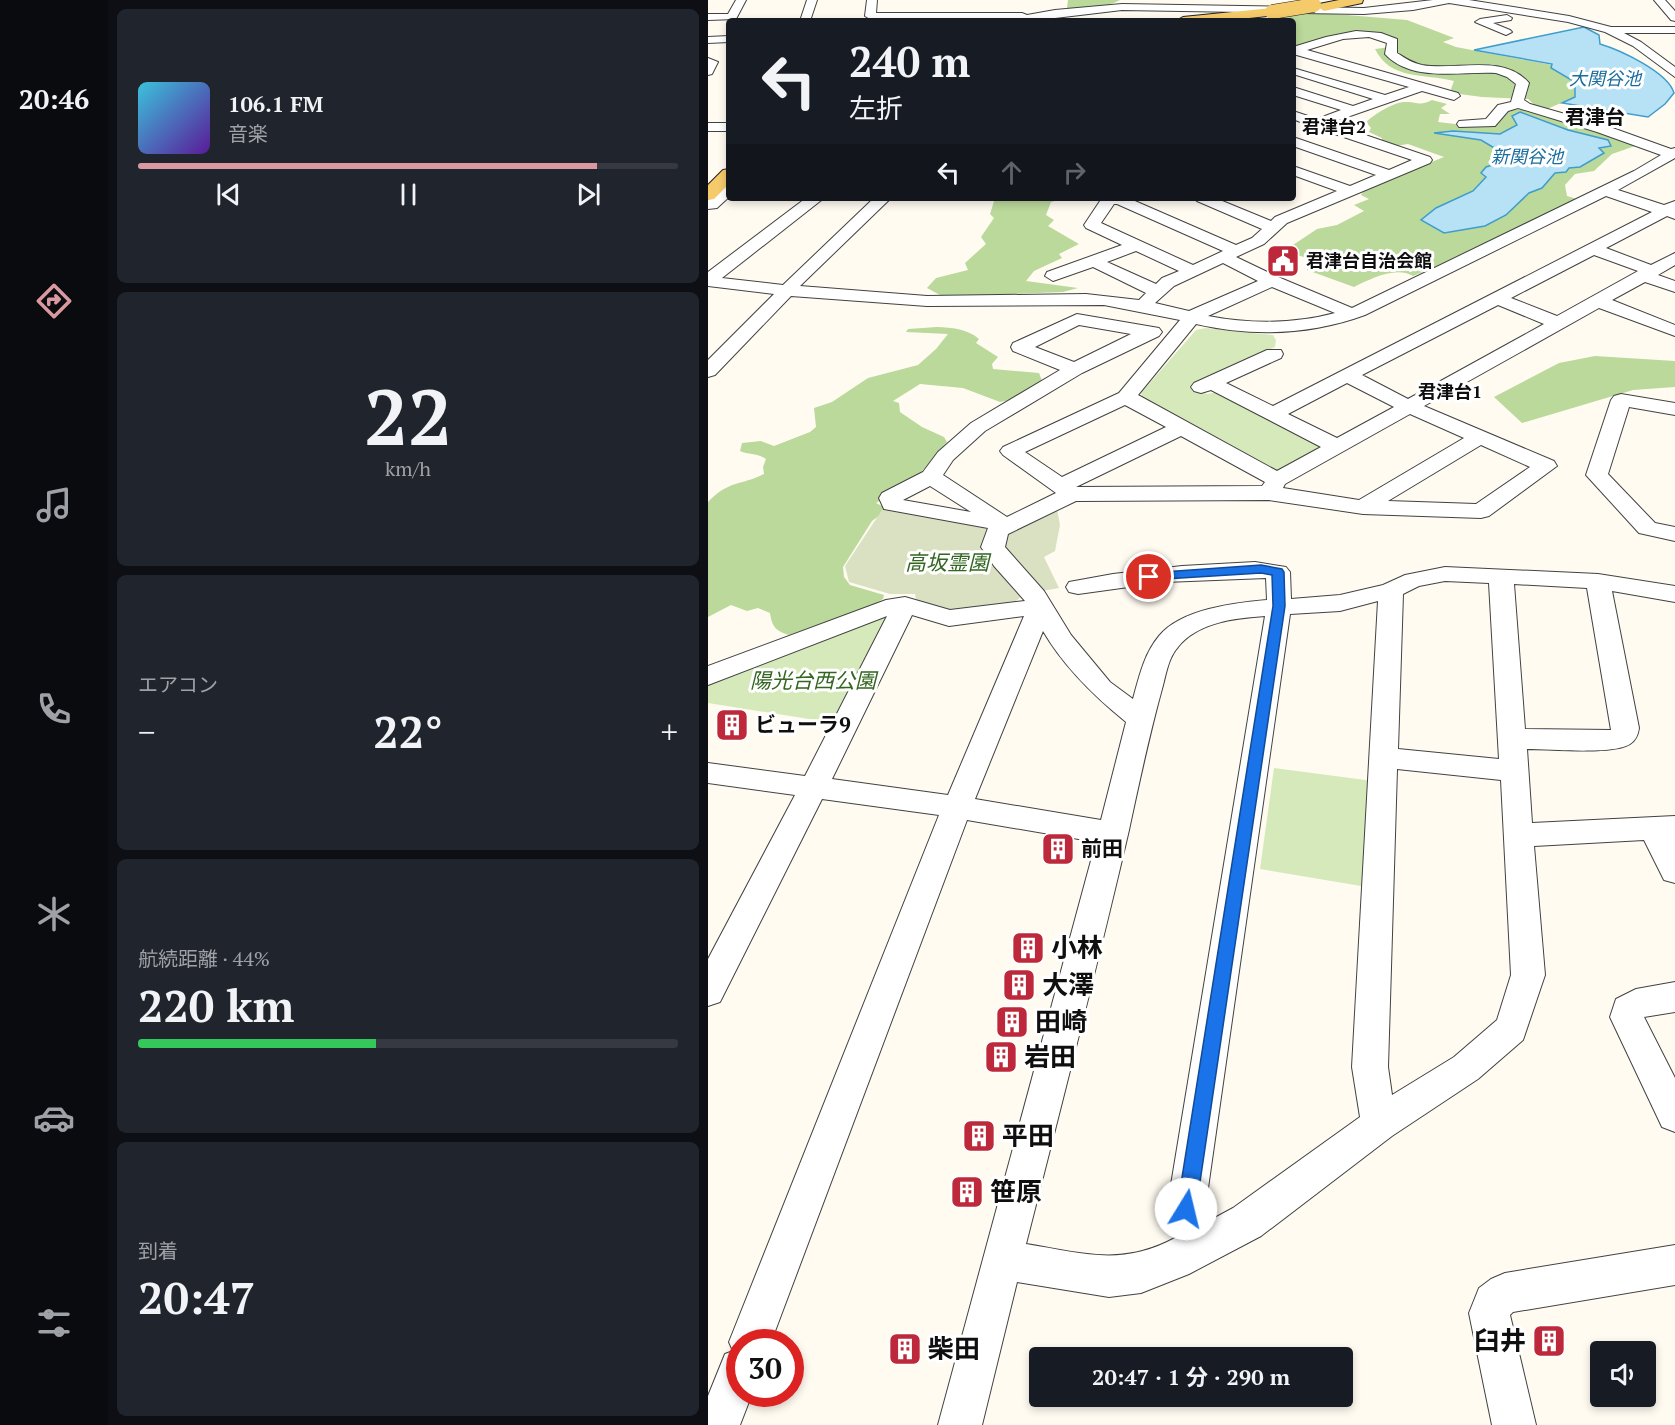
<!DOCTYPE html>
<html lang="ja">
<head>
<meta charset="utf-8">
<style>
	:root { --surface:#171b24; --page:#20242c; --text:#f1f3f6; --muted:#9ea1a6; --line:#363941; --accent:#da98a1 }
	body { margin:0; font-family:"PT Serif","Noto Sans JP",serif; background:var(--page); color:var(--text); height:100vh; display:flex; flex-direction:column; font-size:22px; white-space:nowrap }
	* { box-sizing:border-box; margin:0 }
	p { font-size:20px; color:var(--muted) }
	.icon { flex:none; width:33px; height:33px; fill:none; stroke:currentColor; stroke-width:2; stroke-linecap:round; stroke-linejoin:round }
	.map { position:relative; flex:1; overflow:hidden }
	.panel { display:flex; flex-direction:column; gap:9px; padding:9px; background:#0d0f14; width:600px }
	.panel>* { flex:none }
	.banner { position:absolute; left:18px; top:18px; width:570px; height:183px; border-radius:6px; box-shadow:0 3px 9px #0003; background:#171b24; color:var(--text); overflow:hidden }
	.buttons { position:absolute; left:882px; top:1341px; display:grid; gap:12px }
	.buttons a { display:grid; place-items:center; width:66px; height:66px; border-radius:6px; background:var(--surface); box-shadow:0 3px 9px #0003; font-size:30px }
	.speed { position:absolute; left:18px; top:1329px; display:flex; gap:12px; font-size:30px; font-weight:700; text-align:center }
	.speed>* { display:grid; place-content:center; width:78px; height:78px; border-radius:50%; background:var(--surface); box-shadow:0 3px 9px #0003; line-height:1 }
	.speed .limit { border:9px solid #d22; background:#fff; color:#111 }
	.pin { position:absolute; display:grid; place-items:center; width:51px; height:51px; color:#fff; margin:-26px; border:3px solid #fff; border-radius:50%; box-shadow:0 2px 6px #0007 }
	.me { position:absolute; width:66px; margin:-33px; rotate:9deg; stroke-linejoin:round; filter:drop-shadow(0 0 4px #0008) }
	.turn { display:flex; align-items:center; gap:21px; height:126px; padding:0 24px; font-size:27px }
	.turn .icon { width:78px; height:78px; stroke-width:2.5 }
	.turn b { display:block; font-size:42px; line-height:51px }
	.lanes { display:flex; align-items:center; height:57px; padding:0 24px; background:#0003; justify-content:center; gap:30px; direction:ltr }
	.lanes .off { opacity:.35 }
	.big { font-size:45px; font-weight:700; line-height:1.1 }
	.panel .tile { flex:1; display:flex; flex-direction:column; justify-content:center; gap:9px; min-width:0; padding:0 21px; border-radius:9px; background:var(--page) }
	.panel .dial { align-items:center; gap:0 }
	.dial b { font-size:78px; line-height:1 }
	.song { display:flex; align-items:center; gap:18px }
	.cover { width:72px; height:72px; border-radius:9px; background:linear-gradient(135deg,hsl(190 70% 55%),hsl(270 70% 35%)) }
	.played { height:6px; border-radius:3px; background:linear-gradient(90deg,var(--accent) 85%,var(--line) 85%) }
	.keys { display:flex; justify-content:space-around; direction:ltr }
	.heat { display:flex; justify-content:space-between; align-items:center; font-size:33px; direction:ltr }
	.charge { height:9px; border-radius:4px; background:linear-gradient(90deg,#34c759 44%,var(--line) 0) }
	.trip { position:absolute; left:321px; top:1347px; width:324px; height:60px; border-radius:6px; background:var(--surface); box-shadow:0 3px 9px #0003; font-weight:700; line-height:60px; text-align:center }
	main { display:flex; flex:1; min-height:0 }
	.tabs { display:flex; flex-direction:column; width:108px; justify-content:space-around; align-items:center; background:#090b0e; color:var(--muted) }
	.tabs .icon { width:42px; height:42px }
	.tabs .on { color:var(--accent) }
	.tabs b { font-size:27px; color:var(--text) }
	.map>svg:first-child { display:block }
	.green { fill:#d6e9bb }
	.forest { fill:#bbd99b }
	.cemetery { fill:#d9e1c2 }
	.water { fill:#b7e2f5; stroke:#3f9dcb; stroke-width:1.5 }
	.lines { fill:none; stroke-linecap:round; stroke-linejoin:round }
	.minor-casing { stroke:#424242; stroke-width:2 }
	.major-casing { stroke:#202020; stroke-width:2 }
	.minor { fill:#fff; fill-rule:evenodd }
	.major { fill:#f5ca6b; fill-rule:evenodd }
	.major-bridge-casing { stroke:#202020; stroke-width:15; stroke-linecap:butt }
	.major-bridge { stroke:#f5ca6b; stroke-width:14 }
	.route { fill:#1a73e8; stroke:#114b97; stroke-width:1.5 }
	.labels { text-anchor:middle; stroke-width:6; stroke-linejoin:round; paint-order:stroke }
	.far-water-label { font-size:18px; font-style:italic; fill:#1a6e9f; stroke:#fff }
	.far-neighbourhood-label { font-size:18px; font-weight:bold; fill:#0f0f0f; stroke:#fff }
	.far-poi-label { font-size:18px; font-weight:bold; fill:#0f0f0f; stroke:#fff; text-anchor:start }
	.far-quarter-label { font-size:20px; font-weight:bold; fill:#0f0f0f; stroke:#fff }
	.park-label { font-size:21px; font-style:italic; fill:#336620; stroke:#fff }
	.poi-label { font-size:21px; font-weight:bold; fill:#0f0f0f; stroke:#fff; text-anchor:start }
	.near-poi-label { font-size:26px; font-weight:bold; fill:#0f0f0f; stroke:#fff; text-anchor:start }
</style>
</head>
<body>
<main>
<nav class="tabs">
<b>20:46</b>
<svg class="icon on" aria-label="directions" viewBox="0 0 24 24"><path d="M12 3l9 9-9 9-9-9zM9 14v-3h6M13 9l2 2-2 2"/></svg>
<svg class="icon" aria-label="music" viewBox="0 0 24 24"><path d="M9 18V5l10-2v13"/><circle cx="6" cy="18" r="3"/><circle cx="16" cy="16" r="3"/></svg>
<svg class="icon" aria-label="phone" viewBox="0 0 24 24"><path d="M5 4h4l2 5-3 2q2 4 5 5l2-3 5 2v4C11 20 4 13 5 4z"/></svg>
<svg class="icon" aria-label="climate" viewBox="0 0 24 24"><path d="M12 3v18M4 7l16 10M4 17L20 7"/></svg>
<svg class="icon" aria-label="car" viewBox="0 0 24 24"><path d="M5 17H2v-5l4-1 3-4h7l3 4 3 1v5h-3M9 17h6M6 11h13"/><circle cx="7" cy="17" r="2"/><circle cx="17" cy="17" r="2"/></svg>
<svg class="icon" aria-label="filters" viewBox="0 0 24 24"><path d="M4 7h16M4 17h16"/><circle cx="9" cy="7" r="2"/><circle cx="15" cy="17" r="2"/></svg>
</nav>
<section class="panel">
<div class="tile">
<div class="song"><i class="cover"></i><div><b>106.1 FM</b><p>音楽</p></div></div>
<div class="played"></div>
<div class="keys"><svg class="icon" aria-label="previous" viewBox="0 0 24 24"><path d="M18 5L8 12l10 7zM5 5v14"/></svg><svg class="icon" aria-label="pause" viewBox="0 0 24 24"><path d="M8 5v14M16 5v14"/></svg><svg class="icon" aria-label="next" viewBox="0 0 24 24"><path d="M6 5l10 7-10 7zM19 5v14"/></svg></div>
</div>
<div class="tile dial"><b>22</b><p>km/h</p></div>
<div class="tile"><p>エアコン</p>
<div class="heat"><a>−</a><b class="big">22°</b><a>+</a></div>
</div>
<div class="tile"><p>航続距離 · 44%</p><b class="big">220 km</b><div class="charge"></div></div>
<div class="tile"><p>到着</p><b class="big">20:47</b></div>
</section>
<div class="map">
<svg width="967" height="1425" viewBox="0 0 967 1425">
	<rect width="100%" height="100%" fill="#fffbf1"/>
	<g class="green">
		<polygon points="498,328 565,335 568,340 567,347 481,387 499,394 511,392 614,446 571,470 563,470 435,398 433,393 488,330"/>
		<polygon points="175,613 180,616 126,723 0,703 0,681"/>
		<polygon points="566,768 665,781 659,887 552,869"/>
	</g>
	<g class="forest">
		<path d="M360 0H412C396 8 376 10 359 8Z"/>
		<path d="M615 13 699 20 746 38 735 42 748 47 844 65 867 82V97L839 109 830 108 820 99 774 97 744 93 743 89 746 81C716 73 683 81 667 49L683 47V44L653 34 585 48V21H557L585 14Z"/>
		<path d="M724 100 739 104 733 108 742 114H732L730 122 764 126 795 114 803 109 826 111 930 145 904 154 886 171 867 174 857 185 859 196 869 199 751 257 705 276C687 266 663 279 646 287L599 270V258L576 251 609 229 629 225 656 211 646 205 661 199 653 195 657 189 736 157 700 144 687 146 674 141V138L661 132 663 128 658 122C667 114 684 103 696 102 709 101 710 107 724 100Z"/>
		<polygon points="287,198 358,198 343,202 338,215 346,220 340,226 371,244 351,254 354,258 326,271 318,281 370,288 355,292 248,296 232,295 219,288 228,278 260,270 257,263 278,244 273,237 286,218 282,214"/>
		<path d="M229 327C244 328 258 328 271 339L268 343 290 357 284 364 285 369 331 373 335 383 302 400 292 402 255 388 212 384 185 401 191 403 192 412 214 427 236 437 239 442 208 478 168 503 180 509 164 521 135 567 136 577 142 585 176 595 175 599 165 605 81 635C68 631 64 627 62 613L50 608 39 611 23 605 0 617V502C21 480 32 486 56 474L55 467 58 459C49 453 41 455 32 451L34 443 53 441 66 446 102 432 108 427 106 408 124 402 160 378 210 365 228 349 240 334 198 332 200 329Z"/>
		<polygon points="887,356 967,361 967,387 925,390 814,423 786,397 851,363"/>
	</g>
	<g class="cemetery">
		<polygon points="183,508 287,526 317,593 305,604 235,612 208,599 207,594 182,594 141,582 137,566 174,510"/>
		<polygon points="349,509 352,525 347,551 336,557 351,588 329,592 288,540 294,533"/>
	</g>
	<g class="water">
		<path d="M876 27 891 35 892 44C912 50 960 72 966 93L957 104 940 117 854 103 867 97V82L843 68 844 64 766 50Z"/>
		<polygon points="812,112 860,130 900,140 903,146 891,148 896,153 872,167 861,168 858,172 847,173 834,188 821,193 798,215 777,226 736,233 713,220 728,208 765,191 778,177 773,173 778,167 788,164 788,149 773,140 726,133 745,131 792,134 809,125 804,116"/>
	</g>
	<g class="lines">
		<g class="minor-casing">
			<g id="minor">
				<polygon points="28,0 38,0 28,19 0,20 0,14 20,14"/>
				<polygon points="99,0 109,0 102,21 92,21"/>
				<polygon points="159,0 169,0 168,13 314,13 319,15 347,10 414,4 656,8 725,0 761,0 861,16 903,27 967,27 967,33 916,33 933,42 967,67 967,77 925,46 897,32 860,22 741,3 705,10 656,14 414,10 322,21 299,21 300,19 162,19 157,16"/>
				<polygon points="946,0 957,0 967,11 967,21 963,20"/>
				<polygon points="799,15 804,18 803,20 785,23 802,30 804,32 798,35 767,22 772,19"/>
				<path d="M648 31 673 33 689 39V53C697 58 704 63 714 65 748 71 795 53 821 83L816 100 822 104 899 126 963 149 967 148V158L910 190 956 205 967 201V219L959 216 898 248 943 265 967 253V265L950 275 967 281V292L937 282 904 300 967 325V336L891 308 716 406 846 461 849 466 781 516 773 518 655 514 561 500 368 501 300 534 297 547 336 591 363 635 402 682 425 699C431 677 436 654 451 636 473 609 526 603 559 600L558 578 457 582 370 594 361 592 358 587 361 582 405 574 474 566 547 562 578 567 582 572 583 599 632 595 675 585 697 575 737 567 890 574 967 586V602L904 591 931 728C930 735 928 740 922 744 906 755 841 749 819 749L824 823 967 816V883L956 880 936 840 826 846 837 975 815 1040 770 1079 684 1136 553 1236 481 1274 433 1293 401 1297 309 1282 274 1425H230L388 842 259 820 63 1342H32V1394H44L32 1425H0V1396L17 1354 25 1351 21 1342 231 815 114 799 12 1002 0 1006V959L87 795 0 783V763L97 776 179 616 0 685V666L178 600 197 597 242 610 317 601 286 566 273 547 280 528 176 509 171 498 174 493 215 472 230 452 263 423 352 370 305 351 303 347 305 343 369 314 451 328 454 332 451 336 374 373 277 431 245 460 235 475 299 517 348 493 295 455 292 451 295 447 411 393 472 320 396 305 219 306 83 296 7 375 0 377V360L66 294 0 286V272L98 198H116L14 278 75 285 166 198H183L92 286 219 296 378 294 431 300 438 293 385 267 345 281 337 276 339 272 414 245 378 228 376 225 394 198H420L528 245 544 238 554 229 489 201 486 198H507L563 221 567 217 629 191 585 175V166L642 186 668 175 585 146V137L681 170 704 160 609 128H598L597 124 585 119V111L609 119 633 110 585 95V87L645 106 665 99 585 74V68L677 95 701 87 585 54V47L618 37ZM661 37 679 43 677 54C704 83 753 71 788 73L799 77 808 84 803 102 790 105 778 119 751 121 749 124 751 127 787 126 800 111 810 108 889 132 953 155 926 171 644 308 570 277 528 257 556 244 579 223 722 163 724 160 722 157 622 123 714 91 746 100 752 96 750 93 599 50 635 39ZM898 196 944 212 565 406 518 383 573 358 575 354 573 350H559L486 383 483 387 486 391 493 393 503 390 613 447 569 471 430 395 488 324C545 337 602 335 657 315ZM406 204H409L515 251 485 265 393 223ZM428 251 471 271 454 278 448 284 399 262ZM886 255 930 271 849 316 803 298ZM515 263 550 281 481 311 447 303 466 286ZM564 287 627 313C586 324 542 324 500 316ZM790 305 836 324 700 399 654 375ZM371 325 423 334 366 362 327 347ZM639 383 686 407 629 438 580 414ZM417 405 458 427 354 477 317 452ZM702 414 756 438 651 500 575 488 577 484ZM473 436 557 482 554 486 368 487ZM773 445 822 467 768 504 680 501ZM222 486 263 512 195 500ZM737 581 781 583 791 759 690 749 695 594 711 586ZM806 584 879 588 903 730 817 729ZM670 601 644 1067 652 1117 525 1208 501 1221 497 1209 582 614 632 611ZM204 615 241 626 316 616 240 795 124 779ZM557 616 459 1209 467 1238C413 1267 375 1253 318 1244 353 1106 389 968 421 830 431 783 441 736 454 689 458 675 460 658 470 647 490 622 528 618 557 616ZM335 631C356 667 386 696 418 722L393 820 267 799ZM689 769 793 780 803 975 789 1020 746 1057 684 1095 680 1067Z"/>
				<polygon points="21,36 21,42 0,43 0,37"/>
				<polygon points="0,58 10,62 4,74 0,75"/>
				<rect x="0" y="123" width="21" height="8"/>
				<polygon points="21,185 21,197 9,208 0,209 0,200 16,186"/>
				<polygon points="913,394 967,403 967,415 921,407 900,474 947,523 967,527 967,541 931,533 878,475 903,400 906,396"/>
				<polygon points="967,982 967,1012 936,1017 967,1078 967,1132 954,1127 902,1017 908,999 928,989"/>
				<polygon points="967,1245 967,1285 805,1312 802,1315 828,1425 784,1425 761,1313 771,1288 783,1279 797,1273"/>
			</g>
		</g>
		<g class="major-casing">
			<g id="major">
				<polygon points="631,0 655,0 654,3 616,11 610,7 611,4"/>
				<polygon points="564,8 569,9 571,12 569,15 514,21 468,21 475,17"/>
				<polygon points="21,169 21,184 6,199 0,200 0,185 15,170"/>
			</g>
		</g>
		<use href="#minor" class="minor"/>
		<use href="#major" class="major"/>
		<g class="major-bridge-casing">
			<polyline id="major-bridge" points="564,12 606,5"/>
		</g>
		<use href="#major-bridge" class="major-bridge"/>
	</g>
	<polygon class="route" points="553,565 574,569 576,572 577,606 488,1209 485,1216 478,1219 471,1216 469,1209 565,606 564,575 553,573 441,580 435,577 441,573"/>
	<defs>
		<g id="civic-square" transform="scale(1.725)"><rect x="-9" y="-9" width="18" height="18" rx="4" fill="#bd293a" stroke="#fff"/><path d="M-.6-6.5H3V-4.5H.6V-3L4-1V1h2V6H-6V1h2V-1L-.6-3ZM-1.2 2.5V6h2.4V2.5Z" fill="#fff"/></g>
		<g id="building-square" transform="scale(1.725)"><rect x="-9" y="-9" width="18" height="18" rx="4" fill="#bd293a" stroke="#fff"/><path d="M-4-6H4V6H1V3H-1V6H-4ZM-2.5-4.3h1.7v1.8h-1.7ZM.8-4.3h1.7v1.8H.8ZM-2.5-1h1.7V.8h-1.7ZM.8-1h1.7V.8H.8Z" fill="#fff"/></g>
	</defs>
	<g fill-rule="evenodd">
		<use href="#civic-square" x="575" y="261"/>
		<use href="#building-square" x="24" y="725"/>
		<use href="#building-square" x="350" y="849"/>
		<use href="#building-square" x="320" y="948"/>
		<use href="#building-square" x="311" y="985"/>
		<use href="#building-square" x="304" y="1022"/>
		<use href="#building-square" x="293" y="1057"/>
		<use href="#building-square" x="271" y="1136"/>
		<use href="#building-square" x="259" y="1192"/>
		<use href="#building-square" x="841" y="1341"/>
		<use href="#building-square" x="197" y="1349"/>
	</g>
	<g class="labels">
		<g class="far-water-label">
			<text x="897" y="85">大関谷池</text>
			<text x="819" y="163">新関谷池</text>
		</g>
		<g class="far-neighbourhood-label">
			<text x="626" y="133">君津台2</text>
			<text x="742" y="398">君津台1</text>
		</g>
		<g class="far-poi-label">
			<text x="598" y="267">君津台自治会館</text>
		</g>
		<g class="far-quarter-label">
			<text x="887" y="124">君津台</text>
		</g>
		<g class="park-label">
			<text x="239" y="570">高坂霊園</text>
			<text x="105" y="688">陽光台西公園</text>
		</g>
		<g class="poi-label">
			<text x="47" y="732">ビューラ9</text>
			<text x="373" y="856">前田</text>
		</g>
		<g class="near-poi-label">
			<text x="343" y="957">小林</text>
			<text x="334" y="994">大澤</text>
			<text x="327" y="1031">田崎</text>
			<text x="316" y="1066">岩田</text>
			<text x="294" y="1145">平田</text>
			<text x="282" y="1201">笹原</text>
			<text x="818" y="1350" text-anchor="end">臼井</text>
			<text x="220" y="1358">柴田</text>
		</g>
	</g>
</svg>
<div class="buttons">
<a><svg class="icon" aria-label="sound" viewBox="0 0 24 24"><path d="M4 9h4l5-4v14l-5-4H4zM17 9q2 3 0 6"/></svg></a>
</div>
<div class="speed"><div class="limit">30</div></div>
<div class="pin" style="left:441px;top:577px;background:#d93025"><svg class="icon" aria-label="arrive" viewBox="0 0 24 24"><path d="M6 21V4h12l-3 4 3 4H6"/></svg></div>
<svg class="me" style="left:478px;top:1209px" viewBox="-20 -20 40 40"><circle r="19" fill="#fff"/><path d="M0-13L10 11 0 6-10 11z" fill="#1a73e8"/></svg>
<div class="trip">20:47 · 1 分 · 290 m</div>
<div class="banner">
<div class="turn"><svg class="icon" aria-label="left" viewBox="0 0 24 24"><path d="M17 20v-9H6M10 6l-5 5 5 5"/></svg><div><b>240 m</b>左折</div></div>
<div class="lanes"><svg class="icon" aria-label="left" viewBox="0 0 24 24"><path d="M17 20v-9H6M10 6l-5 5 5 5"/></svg><svg class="icon off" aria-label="ahead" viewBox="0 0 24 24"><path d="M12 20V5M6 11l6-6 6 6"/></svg><svg class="icon off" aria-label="right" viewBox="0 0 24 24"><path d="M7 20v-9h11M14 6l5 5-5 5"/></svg></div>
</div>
</div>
</main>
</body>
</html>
